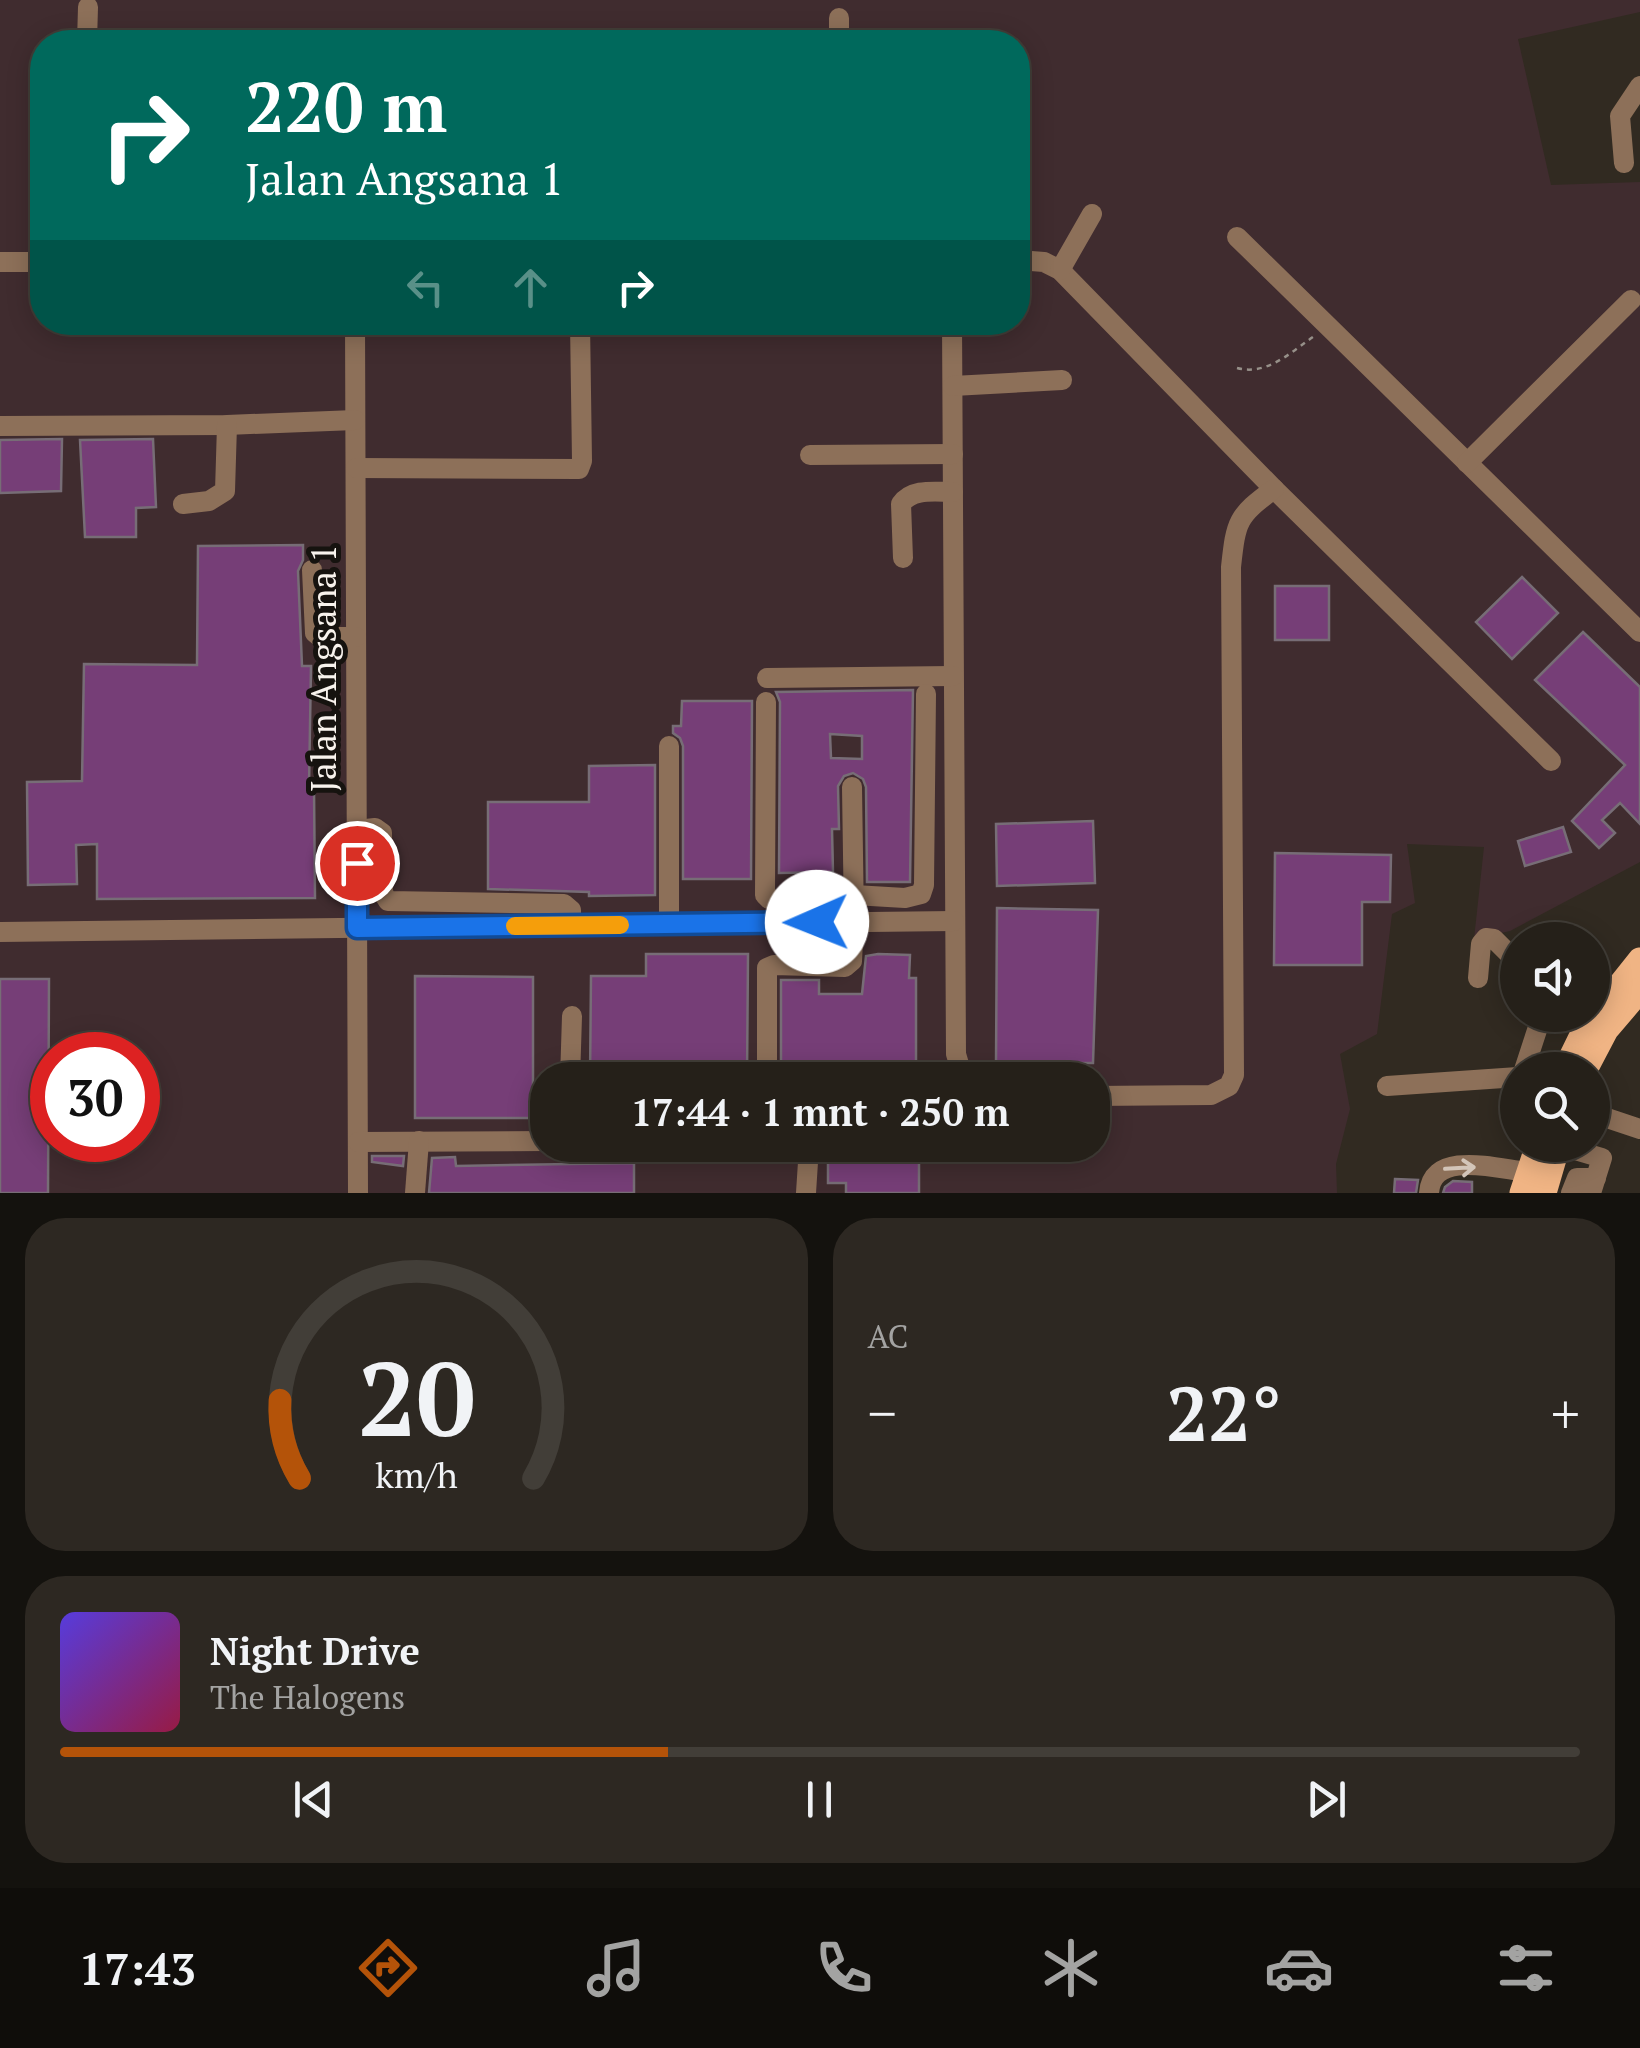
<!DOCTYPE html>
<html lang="id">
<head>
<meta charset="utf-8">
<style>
	:root { --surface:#252019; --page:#2d2822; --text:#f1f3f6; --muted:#a3a3a2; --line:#423e38; --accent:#b45309 }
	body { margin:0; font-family:"PT Serif",serif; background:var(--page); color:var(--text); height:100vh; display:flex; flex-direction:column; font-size:38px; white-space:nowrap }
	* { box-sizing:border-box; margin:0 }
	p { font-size:32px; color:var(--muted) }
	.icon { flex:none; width:55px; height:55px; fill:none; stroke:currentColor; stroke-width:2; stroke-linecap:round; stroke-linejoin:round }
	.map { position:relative; height:1193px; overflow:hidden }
	.details { display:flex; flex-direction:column; gap:25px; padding:25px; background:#14120e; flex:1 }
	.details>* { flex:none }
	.guide { position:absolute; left:30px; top:30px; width:1000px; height:305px; border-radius:40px; box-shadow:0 5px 25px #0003,0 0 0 2px var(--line); background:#00695c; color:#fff; overflow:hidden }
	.fabs { position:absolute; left:1500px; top:922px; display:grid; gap:20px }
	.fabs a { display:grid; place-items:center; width:110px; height:110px; border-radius:50%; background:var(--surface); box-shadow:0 5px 25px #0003,0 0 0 2px var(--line); font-size:50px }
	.speed { position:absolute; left:30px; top:1032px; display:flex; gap:20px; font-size:50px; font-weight:700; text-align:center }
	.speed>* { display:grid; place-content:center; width:130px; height:130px; border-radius:50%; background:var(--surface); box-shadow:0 5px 25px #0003,0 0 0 2px var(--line); line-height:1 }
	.speed .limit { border:15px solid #d22; background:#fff; color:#111 }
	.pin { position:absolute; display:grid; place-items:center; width:85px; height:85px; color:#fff; margin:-42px; border:5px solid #fff; border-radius:50%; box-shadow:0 2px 10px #0007 }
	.me { position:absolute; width:110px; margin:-55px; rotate:269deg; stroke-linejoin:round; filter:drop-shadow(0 0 8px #0008) }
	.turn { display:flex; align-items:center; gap:35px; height:210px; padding:0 50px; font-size:45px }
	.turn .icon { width:130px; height:130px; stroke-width:2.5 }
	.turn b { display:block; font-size:70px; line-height:85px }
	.lanes { display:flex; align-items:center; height:95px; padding:0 50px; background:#0003; justify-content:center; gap:50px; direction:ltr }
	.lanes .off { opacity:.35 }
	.big { font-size:75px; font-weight:700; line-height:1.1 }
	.details .card { flex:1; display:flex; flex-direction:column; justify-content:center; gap:15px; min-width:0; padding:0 35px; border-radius:40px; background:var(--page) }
	.details .dial { align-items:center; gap:0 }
	.dial svg { height:260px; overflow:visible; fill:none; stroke:var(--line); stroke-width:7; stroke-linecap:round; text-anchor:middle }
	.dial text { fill:var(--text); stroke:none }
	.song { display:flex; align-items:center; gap:30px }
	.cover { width:120px; height:120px; border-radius:15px; background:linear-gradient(135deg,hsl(250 70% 55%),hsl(340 70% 35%)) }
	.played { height:10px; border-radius:5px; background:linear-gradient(90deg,var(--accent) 40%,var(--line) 40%) }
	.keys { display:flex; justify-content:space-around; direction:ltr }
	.heat { display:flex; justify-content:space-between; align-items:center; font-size:55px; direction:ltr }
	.details .tiles { flex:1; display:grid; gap:25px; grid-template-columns:1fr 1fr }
	.card:last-child { grid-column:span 2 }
	.trip { position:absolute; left:530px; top:1062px; width:580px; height:100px; border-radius:40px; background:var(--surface); box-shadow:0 5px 25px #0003,0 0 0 2px var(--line); font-weight:700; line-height:100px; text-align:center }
	.tab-bar { display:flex; height:160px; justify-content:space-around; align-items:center; background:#0f0d0a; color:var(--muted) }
	.tab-bar .icon { width:70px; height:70px }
	.tab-bar .on { color:var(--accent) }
	.tab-bar b { font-size:45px; color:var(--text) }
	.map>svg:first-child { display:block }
	.industrial { fill:#402c2f; fill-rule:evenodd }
	.building { fill:#763e77; stroke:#776d76; stroke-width:2.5; fill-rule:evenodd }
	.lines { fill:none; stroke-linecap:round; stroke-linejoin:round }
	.path { stroke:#969089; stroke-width:2.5; stroke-dasharray:5 5; stroke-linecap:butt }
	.minor { stroke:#8d7059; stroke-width:20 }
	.major { stroke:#f0b484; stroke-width:25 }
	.oneway { stroke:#d3c5b9 }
	.route-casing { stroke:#114b97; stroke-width:25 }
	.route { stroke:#1a73e8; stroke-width:18 }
	.slow { stroke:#f59e0b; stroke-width:18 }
	.labels { text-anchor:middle; stroke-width:10; stroke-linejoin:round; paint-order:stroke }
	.street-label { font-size:35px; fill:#f8f3ed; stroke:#16130f }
</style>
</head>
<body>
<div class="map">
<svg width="1640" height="1193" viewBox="0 0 1640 1193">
	<rect width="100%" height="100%" fill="#312a21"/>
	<path class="industrial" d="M0 0H1640V12L1518 39 1551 185 1640 182V862L1510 931 1474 939 1484 847 1407 844 1415 903 1392 914 1377 1034 1340 1054 1350 1109 1336 1164 1337 1193H0ZM42 42H1018V322H42ZM52 1055H138V1140H52ZM548 1080H1092V1145H548Z"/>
	<g class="building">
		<polygon points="62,439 61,491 0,493 0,440"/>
		<polygon points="153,439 156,507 136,508 136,537 85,537 80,440"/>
		<polygon points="303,545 303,560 298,571 302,666 311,666 309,788 314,788 315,898 97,899 97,844 76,845 77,884 28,885 27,782 82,781 84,664 197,665 198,546"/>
		<polygon points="1522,577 1558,613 1512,659 1476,622"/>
		<rect x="1275" y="586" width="54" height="54"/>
		<polygon points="1583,632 1640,687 1640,824 1620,803 1602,820 1615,833 1599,848 1572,821 1625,765 1535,680"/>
		<path d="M913 690 910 882H867L866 787 863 779 853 773 844 776 838 786 839 829H832L833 872 779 873 780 702 776 692ZM830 734 862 736V759L831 758Z"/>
		<polygon points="682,701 752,701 751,879 683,879 683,746 680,738 673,733 673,726 681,726"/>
		<polygon points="655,765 655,895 589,896 589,892 488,889 488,802 589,802 589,766"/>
		<polygon points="1093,821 1095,883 997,886 996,824"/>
		<polygon points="1563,827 1571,852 1525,866 1518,841"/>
		<polygon points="1275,853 1391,855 1390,902 1362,902 1362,965 1274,965"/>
		<polygon points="997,908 1098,910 1093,1063 996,1063"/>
		<polygon points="646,954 748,954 747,1080 590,1080 591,976 646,976"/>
		<polygon points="878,954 910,955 909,978 916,978 916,1080 772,1080 772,1074 781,1061 781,980 819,980 819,994 862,994 866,956"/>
		<polygon points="415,976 533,977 533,1118 415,1118"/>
		<polygon points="0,979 49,979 48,1193 0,1193"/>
		<polygon points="828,1145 840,1145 840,1159 919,1156 919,1193 846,1193 846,1183 828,1183"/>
		<polygon points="372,1156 404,1156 403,1166 372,1162"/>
		<polygon points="455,1157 456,1166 634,1163 634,1193 429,1193 432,1158"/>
		<polygon points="1395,1179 1418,1180 1416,1193 1394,1193"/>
		<polygon points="1453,1181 1472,1182 1472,1193 1443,1193 1445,1187"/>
	</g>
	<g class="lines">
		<path class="path" d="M1237 368C1266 376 1290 353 1313 337"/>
		<g class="minor">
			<polyline points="87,42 88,7"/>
			<polyline points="839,42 839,18"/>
			<polyline points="1624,163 1620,116 1640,86"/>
			<polyline points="1237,237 1640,632"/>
			<polyline points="1018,260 1044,262 1060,270 1274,489 1551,761"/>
			<polyline points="0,262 42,262"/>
			<polyline points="1060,270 1092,214"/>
			<polyline points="355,322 358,1193"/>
			<polyline points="952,322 956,1054 961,1071 968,1080"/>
			<polyline points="953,386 1062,380"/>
			<polyline points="0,426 227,425 355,420"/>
			<polyline points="810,455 953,454"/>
			<polyline points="1467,463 1631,300"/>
			<polyline points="356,468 579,469 582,461 580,322"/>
			<polyline points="183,504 209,501 225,491 227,425"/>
			<path d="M903 558 901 504C912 488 935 492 953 492"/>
			<polyline points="312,570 315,633 320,637 356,637"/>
			<polyline points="767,678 953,676"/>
			<polyline points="766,702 765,895 769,899 854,903"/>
			<polyline points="357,830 375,828 382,833 383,893 388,901 564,904 571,910 571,925"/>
			<polyline points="854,895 905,898 921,894 924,885 926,694"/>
			<polyline points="669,924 669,746"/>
			<polyline points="0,932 954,921"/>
			<polyline points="1478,978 1481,944 1486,938 1494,939 1518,963"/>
			<polyline points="767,1061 767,968 774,965 845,967 852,961 854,922 852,787"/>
			<polyline points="1524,1070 1542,1015"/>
			<polyline points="570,1080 572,1016"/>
			<polyline points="1387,1086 1518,1077"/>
			<path d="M1092 1096 1211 1095 1229 1086 1234 1075 1231 567C1236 521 1237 516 1274 489"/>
			<polyline points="1592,1113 1640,1129"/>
			<polyline points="358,1142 548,1141"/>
			<polyline points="1558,1145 1602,1158 1591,1193"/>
			<polyline points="415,1193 419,1141"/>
			<polyline points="806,1193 808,1162"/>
			<path d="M1429 1193C1432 1149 1498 1169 1528 1172"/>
			<polyline points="1571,1193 1577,1178 1596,1178"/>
		</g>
		<g class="major">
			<polyline points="1565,1070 1585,1029 1640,960"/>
			<polyline points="1585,1070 1606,1030 1640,990"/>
			<polyline points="1522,1193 1538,1145"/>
			<polyline points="1544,1193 1558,1145"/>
		</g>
	</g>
	<defs><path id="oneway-shaft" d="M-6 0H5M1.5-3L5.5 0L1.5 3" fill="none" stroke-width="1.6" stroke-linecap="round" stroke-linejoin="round" transform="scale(2.5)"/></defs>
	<use class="oneway" href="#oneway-shaft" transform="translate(1460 1168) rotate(-3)"/>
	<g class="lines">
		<g class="route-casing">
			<polyline id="route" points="357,863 357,928 817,922"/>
		</g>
		<use href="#route" class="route"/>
		<polyline class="slow" points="515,926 620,925"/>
	</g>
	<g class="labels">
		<g class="street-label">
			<text transform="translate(324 668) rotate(-90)" y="12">Jalan Angsana 1</text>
		</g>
	</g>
</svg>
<div class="fabs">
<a><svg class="icon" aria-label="sound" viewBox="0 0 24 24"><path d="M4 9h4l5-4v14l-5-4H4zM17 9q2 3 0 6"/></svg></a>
<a><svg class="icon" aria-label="search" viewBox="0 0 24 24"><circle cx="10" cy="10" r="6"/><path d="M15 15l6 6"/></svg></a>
</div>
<div class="speed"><div class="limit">30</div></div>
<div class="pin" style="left:357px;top:863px;background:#d93025"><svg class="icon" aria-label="arrive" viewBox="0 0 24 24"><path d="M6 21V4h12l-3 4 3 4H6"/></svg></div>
<svg class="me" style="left:817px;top:922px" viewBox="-20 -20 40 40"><circle r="19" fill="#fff"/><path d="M0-13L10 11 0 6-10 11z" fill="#1a73e8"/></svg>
<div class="trip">17:44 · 1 mnt · 250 m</div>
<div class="guide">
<div class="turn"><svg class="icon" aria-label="right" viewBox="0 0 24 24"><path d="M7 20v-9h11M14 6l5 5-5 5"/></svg><div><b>220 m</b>Jalan Angsana 1</div></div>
<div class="lanes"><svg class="icon off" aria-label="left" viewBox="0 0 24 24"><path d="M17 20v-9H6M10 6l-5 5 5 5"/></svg><svg class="icon off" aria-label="ahead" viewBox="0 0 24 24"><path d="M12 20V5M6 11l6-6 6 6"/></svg><svg class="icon" aria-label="right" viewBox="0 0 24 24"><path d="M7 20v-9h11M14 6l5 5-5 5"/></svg></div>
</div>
</div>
<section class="details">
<div class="tiles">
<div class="card dial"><svg viewBox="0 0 100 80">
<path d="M14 69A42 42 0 1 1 86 69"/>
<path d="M14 69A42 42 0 0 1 8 45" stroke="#b45309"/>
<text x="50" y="56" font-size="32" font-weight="700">20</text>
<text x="50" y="72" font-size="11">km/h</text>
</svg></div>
<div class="card"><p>AC</p>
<div class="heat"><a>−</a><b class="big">22°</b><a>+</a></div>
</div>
<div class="card">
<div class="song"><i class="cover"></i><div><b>Night Drive</b><p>The Halogens</p></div></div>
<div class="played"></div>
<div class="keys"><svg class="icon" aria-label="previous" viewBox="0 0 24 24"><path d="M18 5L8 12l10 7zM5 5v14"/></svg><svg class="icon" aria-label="pause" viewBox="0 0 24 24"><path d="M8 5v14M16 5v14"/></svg><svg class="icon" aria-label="next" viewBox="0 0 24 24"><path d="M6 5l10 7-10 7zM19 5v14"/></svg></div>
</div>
</div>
</section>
<nav class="tab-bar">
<b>17:43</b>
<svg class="icon on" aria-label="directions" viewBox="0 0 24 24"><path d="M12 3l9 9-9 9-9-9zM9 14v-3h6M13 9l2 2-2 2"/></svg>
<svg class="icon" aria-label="music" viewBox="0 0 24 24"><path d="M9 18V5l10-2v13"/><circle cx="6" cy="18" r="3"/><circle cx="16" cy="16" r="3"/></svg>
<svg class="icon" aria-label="phone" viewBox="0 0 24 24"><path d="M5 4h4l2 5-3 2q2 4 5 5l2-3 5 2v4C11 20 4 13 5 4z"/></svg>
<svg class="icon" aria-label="climate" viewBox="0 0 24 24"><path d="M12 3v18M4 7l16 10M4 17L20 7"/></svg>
<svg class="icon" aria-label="car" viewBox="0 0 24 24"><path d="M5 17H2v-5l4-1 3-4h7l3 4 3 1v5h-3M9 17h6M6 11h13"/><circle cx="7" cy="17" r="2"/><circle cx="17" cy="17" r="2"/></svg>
<svg class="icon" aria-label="filters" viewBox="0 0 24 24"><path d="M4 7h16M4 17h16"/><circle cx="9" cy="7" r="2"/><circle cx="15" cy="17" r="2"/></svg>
</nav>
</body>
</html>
